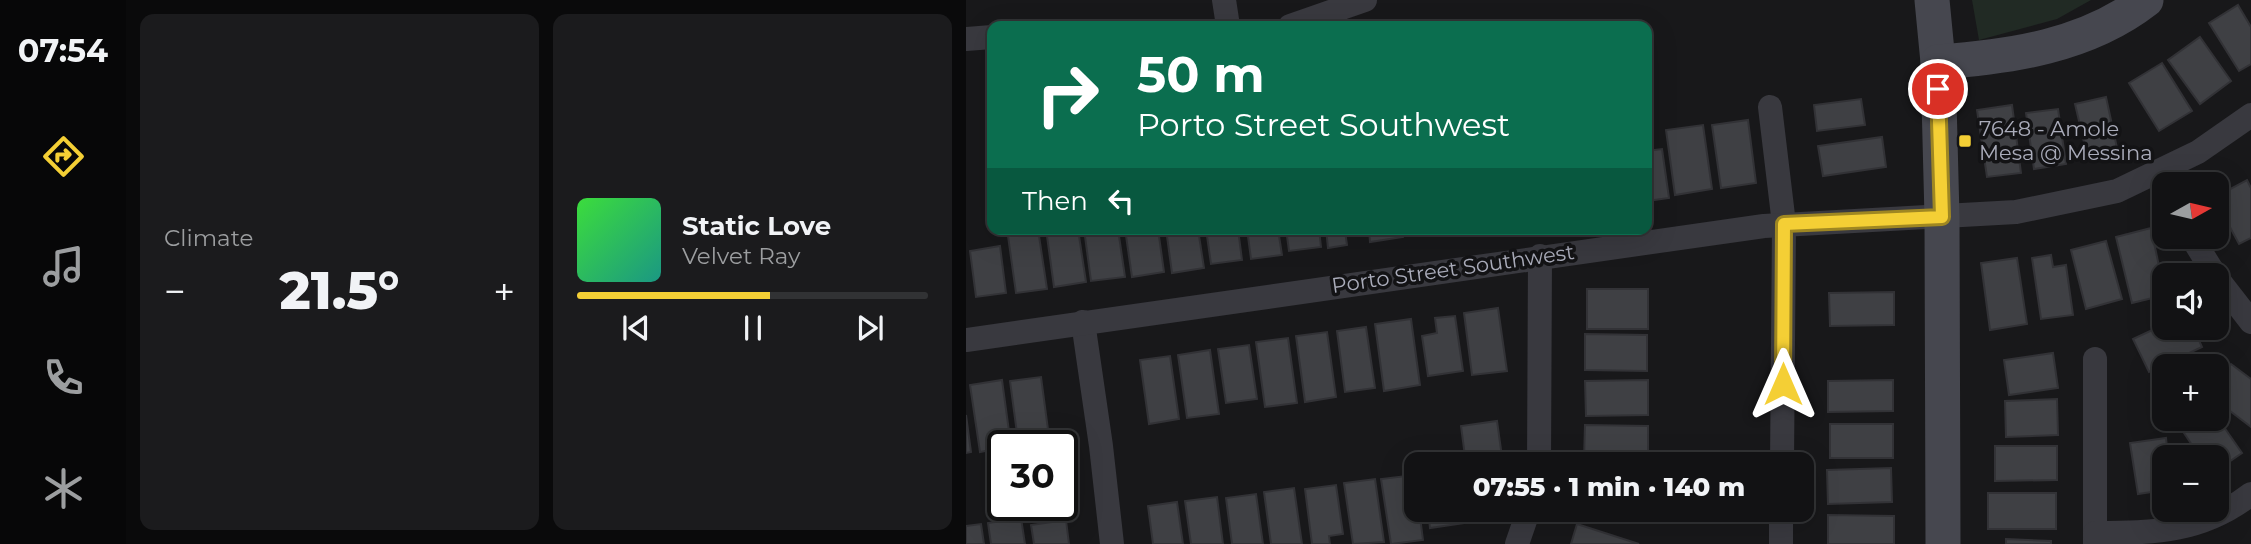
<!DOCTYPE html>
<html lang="en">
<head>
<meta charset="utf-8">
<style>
	:root { --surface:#121214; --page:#1b1b1d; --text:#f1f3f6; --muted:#9c9ea0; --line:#313234; --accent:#f4cf35 }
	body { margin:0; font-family:Montserrat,sans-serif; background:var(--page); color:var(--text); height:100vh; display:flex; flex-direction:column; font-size:26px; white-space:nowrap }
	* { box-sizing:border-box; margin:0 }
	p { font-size:23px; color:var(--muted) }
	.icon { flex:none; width:38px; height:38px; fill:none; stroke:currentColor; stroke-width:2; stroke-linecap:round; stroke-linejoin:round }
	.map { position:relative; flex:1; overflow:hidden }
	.sheet { display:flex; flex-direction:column; gap:14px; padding:14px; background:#0a0a0b; width:840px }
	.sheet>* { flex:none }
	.top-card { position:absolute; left:21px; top:21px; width:665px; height:214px; border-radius:14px; box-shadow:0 7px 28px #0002,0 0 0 2px var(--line); background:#0b6e4f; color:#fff; overflow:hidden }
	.needle { width:46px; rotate:82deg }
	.tools { position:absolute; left:1186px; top:172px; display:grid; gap:14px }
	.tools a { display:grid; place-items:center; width:77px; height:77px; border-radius:14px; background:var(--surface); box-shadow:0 7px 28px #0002,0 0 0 2px var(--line); font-size:35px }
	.speed { position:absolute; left:21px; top:430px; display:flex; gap:14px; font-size:35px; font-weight:700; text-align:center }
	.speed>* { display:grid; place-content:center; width:91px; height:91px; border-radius:50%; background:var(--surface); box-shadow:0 7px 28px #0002,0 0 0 2px var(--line); line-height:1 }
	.speed .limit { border:4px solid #111; border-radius:10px; background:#fff; color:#111 }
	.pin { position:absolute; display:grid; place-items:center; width:60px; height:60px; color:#fff; margin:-30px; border:4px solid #fff; border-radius:50%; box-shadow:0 2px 7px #0007 }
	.me { position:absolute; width:77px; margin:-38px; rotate:0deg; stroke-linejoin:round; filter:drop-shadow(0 0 5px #0008) }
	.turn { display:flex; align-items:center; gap:24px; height:147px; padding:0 35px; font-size:32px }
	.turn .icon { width:91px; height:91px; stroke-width:2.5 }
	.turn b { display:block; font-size:49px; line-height:60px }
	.then { display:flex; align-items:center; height:66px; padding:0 35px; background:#0003; gap:14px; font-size:26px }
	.big { font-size:52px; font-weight:800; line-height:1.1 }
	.sheet .card { flex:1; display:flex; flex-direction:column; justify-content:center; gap:10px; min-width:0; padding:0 24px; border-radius:14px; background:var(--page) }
	.song { display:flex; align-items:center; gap:21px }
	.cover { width:84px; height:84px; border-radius:10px; background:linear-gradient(135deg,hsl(120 70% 55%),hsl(170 70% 35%)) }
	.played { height:7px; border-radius:4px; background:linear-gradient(90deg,var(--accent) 55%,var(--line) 55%) }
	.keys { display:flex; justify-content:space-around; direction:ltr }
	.heat { display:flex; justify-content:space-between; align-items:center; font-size:38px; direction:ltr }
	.sheet .tiles { flex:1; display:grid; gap:14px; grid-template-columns:repeat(2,1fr) }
	.trip { position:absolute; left:438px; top:452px; width:410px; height:70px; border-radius:14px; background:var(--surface); box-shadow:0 7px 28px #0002,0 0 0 2px var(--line); font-weight:800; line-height:70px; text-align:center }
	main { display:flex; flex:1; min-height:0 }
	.tabs { display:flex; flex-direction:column; width:126px; justify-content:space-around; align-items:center; background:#070708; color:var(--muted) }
	.tabs .icon { width:49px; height:49px }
	.tabs .active { color:var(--accent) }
	.tabs b { font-size:32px; color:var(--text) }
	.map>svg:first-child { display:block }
	.green { fill:#212a24 }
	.building { fill:#3f4044; stroke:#323236; stroke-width:2 }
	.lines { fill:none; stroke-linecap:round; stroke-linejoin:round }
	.street { stroke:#39393f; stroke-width:24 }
	.secondary { stroke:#46474f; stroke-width:35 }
	.route-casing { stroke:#9f8722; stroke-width:18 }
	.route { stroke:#f4cf35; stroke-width:12 }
	.poi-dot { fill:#f4cf35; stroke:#131315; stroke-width:2.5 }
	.labels { text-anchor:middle; stroke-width:7; stroke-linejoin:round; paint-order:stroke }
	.poi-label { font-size:21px; fill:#aaacba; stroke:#131315; text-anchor:start }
	.street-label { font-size:21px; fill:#aaacba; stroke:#131315 }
</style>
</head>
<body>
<main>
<nav class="tabs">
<b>07:54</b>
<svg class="icon active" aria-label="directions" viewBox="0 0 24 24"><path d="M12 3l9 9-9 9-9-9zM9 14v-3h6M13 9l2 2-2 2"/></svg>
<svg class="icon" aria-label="music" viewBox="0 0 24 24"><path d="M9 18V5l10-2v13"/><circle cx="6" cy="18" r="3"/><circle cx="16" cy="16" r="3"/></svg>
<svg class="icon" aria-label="phone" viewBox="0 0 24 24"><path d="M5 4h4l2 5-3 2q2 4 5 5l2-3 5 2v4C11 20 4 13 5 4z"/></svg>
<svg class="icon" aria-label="climate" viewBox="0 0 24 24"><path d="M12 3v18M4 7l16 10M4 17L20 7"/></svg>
</nav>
<section class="sheet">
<div class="tiles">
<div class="card"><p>Climate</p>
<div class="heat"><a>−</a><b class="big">21.5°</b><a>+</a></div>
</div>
<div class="card">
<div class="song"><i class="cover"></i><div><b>Static Love</b><p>Velvet Ray</p></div></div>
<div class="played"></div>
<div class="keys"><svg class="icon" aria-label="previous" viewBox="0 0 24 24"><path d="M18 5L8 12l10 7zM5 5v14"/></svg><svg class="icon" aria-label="pause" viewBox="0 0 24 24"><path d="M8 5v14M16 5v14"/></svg><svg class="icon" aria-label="next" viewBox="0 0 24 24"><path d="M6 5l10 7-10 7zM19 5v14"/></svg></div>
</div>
</div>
</section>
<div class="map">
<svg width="1285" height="544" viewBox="0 0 1285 544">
	<rect width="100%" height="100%" fill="#18181a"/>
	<polygon class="green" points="1006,0 1125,0 1091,19 1013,40"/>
	<g class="building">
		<polygon points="1272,5 1285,27 1285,64 1273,71 1243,23"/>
		<polygon points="1234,37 1265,81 1234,104 1202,60"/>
		<polygon points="1196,63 1226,111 1193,131 1163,83"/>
		<polygon points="1140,97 1151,148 1121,155 1109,104"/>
		<polygon points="895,99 899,125 851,131 848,105"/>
		<polygon points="1046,105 1055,173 1021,177 1011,110"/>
		<polygon points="1092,109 1100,164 1068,169 1060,113"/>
		<polygon points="782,120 790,183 755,188 746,125"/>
		<polygon points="737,125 746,189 709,195 700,130"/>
		<polygon points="916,137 920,167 857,176 852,146"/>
		<polygon points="696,149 703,198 681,201 681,151"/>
		<polygon points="1281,180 1285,188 1285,238 1273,244 1251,203 1251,196"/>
		<polygon points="1185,228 1199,295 1166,303 1150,237"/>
		<polygon points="41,229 72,229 81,289 50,293"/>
		<polygon points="80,229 112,229 120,282 88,287"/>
		<polygon points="118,229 152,229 159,277 125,281"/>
		<polygon points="159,229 192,229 198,272 166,277"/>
		<polygon points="200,229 232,229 238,268 206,273"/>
		<polygon points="240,229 272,229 276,260 245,264"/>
		<polygon points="281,229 312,229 316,255 285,259"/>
		<polygon points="320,229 353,229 355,247 323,251"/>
		<polygon points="360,229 390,229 379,231 381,245 362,248"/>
		<polygon points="403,229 436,229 437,237 404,242"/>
		<polygon points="444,229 468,229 469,233 445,236"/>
		<polygon points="1140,241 1156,299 1120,309 1105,250"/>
		<polygon points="34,246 40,293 10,297 4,251"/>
		<polygon points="1085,255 1087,267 1100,265 1107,315 1075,319 1066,258"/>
		<polygon points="1051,258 1061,324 1024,330 1015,263"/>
		<rect x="621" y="289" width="61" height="40"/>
		<polygon points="928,292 928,325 864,326 863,293"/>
		<polygon points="532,308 541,371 506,375 498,313"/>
		<polygon points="489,316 497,371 462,376 456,336 471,333 469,318"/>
		<polygon points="445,319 454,385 418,391 409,324"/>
		<polygon points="1199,324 1199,327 1227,327 1236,347 1183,372 1167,339"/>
		<polygon points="400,327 409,388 379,392 371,331"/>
		<polygon points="361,332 370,397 339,402 330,336"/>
		<polygon points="619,334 681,335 681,371 619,370"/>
		<polygon points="322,338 331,403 299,407 290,342"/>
		<polygon points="283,345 291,399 260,403 252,349"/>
		<polygon points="244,350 253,414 221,418 212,355"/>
		<polygon points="1087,353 1092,388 1043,395 1038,360"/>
		<polygon points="204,356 213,419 183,424 174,360"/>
		<polygon points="1265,364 1285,379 1285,427 1251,401 1251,381"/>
		<polygon points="75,377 83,437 52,441 44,381"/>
		<polygon points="36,380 45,446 14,452 4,385"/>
		<polygon points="682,380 682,415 620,416 619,381"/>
		<polygon points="927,380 927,411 862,412 862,381"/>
		<polygon points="1091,399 1092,435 1040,437 1039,401"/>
		<polygon points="0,415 5,452 0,453"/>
		<polygon points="1251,417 1276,453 1251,470 1251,457 1234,457 1208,418"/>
		<polygon points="531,421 537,464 500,464 495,426"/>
		<rect x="864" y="424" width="63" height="34"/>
		<polygon points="619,425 682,426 682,460 618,459"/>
		<polygon points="1200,438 1202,457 1199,457 1199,490 1172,494 1164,443"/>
		<polygon points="1029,446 1091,446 1091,480 1029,481"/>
		<polygon points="925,468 926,502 862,504 861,470"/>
		<polygon points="448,475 450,509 453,509 457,540 425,544 415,479"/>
		<polygon points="409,479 418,542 387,544 378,483"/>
		<polygon points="370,485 377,534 363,536 364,544 346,544 339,489"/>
		<polygon points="328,488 336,544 305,544 298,492"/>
		<rect x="1022" y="493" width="68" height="36"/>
		<polygon points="290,494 297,544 266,544 260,498"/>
		<polygon points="251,497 257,544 225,544 219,501"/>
		<polygon points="211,502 217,544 187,544 182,506"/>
		<polygon points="462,509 497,509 499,523 464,528"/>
		<polygon points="862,515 928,516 928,544 862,544"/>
		<polygon points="55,518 59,544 25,544 22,523"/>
		<polygon points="100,520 103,544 68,544 65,525"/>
		<polygon points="15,524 18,544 0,544 0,526"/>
		<polygon points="611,524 673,544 605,544"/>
		<polygon points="1040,539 1085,541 1085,544 1040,544"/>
	</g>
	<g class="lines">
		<g class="street">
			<polyline points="258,0 262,26"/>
			<polyline points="324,26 399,0"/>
			<polyline points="0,39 26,37"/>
			<polyline points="804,107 818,224 816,464"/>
			<polyline points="1225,236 1249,275"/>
			<polyline points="1251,278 1285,322"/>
			<polyline points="117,322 135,446 146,544"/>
			<polyline points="0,340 798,226 1050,212 1151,191 1232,152 1285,115"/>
			<polyline points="1129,359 1129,544"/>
			<polyline points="573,464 574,256"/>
			<path d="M1129 533C1189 533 1236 532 1285 494"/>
			<polyline points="551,544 563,509"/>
			<polyline points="815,544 815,509"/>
		</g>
		<g class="secondary">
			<polyline points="966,0 972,62 976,217 977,544"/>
			<path d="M972 62C1044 57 1121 46 1180 0"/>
		</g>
	</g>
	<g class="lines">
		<g class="route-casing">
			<polyline id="route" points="817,384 818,224 976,217 972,89"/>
		</g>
		<use href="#route" class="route"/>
	</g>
	<rect class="poi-dot" x="992" y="134" width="14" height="14" rx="3.5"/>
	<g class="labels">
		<g class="poi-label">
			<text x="1013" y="136">7648 - Amole<tspan x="1013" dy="24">Mesa @ Messina</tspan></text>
		</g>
		<g class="street-label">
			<text transform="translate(487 269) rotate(-8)" y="7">Porto Street Southwest</text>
		</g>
	</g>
</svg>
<div class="tools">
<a><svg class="needle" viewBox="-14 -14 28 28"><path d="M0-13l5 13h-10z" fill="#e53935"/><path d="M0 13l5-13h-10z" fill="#9c9ea0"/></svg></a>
<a><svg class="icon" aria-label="sound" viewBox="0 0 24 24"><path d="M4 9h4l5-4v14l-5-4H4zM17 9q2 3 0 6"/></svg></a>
<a>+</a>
<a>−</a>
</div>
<div class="speed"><div class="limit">30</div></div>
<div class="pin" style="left:972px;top:89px;background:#d93025"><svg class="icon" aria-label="arrive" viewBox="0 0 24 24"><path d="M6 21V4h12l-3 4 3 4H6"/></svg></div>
<svg class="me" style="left:817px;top:384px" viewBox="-20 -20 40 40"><path d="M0-17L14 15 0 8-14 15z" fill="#f4cf35" stroke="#fff" stroke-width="4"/></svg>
<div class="trip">07:55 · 1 min · 140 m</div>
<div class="top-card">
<div class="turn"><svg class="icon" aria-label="right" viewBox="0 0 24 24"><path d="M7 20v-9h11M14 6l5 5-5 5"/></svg><div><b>50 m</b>Porto Street Southwest</div></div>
<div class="then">Then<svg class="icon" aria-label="left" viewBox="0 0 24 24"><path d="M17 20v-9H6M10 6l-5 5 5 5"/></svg></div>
</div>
</div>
</main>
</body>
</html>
